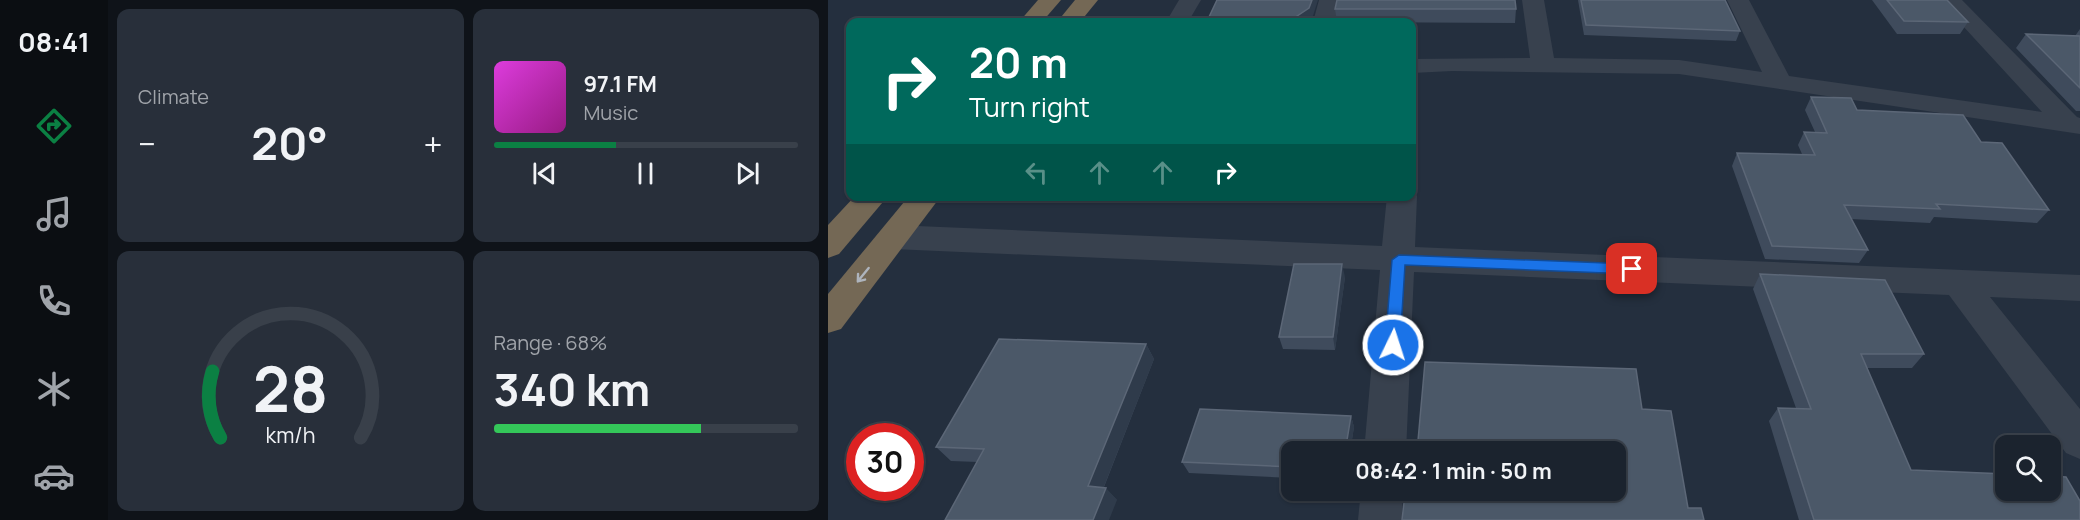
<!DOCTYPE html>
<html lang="en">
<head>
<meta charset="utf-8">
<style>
	:root { --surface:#1b232e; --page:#282f3a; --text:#f1f3f6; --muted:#a0a4aa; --line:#39404a; --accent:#0b8043 }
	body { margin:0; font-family:Manrope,sans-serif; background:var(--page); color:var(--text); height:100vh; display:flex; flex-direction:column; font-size:22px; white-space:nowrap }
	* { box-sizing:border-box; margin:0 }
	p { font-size:20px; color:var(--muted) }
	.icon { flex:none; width:33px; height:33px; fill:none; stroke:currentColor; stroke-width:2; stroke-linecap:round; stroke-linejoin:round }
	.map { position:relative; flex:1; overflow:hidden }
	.drawer { display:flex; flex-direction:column; gap:9px; padding:9px; background:#0f1319; width:720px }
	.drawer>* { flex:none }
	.banner { position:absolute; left:18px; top:18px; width:570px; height:183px; border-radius:12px; box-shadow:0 2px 4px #0004,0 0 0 2px var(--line); background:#00695c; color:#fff; overflow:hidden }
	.tools { position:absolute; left:1167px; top:435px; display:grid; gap:12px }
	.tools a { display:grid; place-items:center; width:66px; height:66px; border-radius:12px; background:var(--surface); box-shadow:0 2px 4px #0004,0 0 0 2px var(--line); font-size:30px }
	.speed { position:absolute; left:18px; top:423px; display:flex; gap:12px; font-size:30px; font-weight:700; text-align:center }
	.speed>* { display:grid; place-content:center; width:78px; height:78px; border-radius:50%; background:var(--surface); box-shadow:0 2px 4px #0004,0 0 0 2px var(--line); line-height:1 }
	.speed .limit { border:9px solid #d22; background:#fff; color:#111 }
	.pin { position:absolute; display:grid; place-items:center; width:51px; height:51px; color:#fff; margin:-26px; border-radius:12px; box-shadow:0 3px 9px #0006 }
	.me { position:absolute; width:66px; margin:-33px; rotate:4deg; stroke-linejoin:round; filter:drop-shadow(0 0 4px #0008) }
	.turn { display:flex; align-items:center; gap:21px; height:126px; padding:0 24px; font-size:27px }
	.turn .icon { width:78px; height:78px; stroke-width:2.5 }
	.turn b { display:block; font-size:42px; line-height:51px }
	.lanes { display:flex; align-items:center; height:57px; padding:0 24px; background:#0003; justify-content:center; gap:30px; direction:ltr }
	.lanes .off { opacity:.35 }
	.big { font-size:45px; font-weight:700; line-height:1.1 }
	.drawer .tile { flex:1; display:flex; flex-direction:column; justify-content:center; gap:9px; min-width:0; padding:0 21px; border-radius:12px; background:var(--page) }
	.drawer .dial { align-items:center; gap:0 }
	.dial svg { height:156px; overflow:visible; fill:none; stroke:var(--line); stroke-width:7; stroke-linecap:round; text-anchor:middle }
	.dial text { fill:var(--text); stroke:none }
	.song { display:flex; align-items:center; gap:18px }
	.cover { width:72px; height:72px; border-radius:9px; background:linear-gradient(135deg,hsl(300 70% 55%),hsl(310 70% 35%)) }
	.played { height:6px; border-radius:3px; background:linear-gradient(90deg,var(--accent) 40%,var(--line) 40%) }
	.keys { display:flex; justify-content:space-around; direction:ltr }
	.heat { display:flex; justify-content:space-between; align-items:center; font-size:33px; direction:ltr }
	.charge { height:9px; border-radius:4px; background:linear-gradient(90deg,#34c759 68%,var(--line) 0) }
	.drawer .tiles { flex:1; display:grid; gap:9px; grid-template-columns:repeat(2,1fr) }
	.trip { position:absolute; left:453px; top:441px; width:345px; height:60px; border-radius:12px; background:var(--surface); box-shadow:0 2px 4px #0004,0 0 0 2px var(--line); font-weight:700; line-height:60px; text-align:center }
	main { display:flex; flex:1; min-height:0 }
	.dock { display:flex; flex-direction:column; width:108px; justify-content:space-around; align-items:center; background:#0b0e12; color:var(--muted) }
	.dock .icon { width:42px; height:42px }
	.dock .selected { color:var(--accent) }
	.dock b { font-size:27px; color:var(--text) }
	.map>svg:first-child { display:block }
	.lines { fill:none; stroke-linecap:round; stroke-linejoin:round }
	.street { fill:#38414e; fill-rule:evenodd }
	.highway { fill:#746855; fill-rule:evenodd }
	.wall { fill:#3f4b5c }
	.shaded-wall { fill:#2f3b4b }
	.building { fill:#4b5868; stroke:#5c6777; stroke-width:1.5 }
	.oneway { stroke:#aeb4bd }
	.route { fill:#1a73e8; stroke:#114b97; stroke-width:1.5 }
</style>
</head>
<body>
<main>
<nav class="dock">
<b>08:41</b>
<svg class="icon selected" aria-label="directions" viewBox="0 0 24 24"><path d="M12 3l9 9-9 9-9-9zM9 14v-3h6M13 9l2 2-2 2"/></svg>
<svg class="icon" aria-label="music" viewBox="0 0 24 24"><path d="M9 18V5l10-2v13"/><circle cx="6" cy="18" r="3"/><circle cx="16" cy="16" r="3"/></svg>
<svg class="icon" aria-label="phone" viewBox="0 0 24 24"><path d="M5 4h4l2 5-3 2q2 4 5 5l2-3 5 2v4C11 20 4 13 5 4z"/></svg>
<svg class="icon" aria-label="climate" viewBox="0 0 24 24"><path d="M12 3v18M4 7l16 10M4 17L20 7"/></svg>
<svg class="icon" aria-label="car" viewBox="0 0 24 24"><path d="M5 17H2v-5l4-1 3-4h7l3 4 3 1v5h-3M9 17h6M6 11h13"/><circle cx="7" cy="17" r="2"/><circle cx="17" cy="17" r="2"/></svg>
</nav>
<section class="drawer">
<div class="tiles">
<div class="tile"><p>Climate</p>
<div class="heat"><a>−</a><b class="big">20°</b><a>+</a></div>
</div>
<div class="tile">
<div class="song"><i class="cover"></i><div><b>97.1 FM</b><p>Music</p></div></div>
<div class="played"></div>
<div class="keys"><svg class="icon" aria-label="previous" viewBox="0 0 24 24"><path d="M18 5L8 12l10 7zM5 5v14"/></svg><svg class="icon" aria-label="pause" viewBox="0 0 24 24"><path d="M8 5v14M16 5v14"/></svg><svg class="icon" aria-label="next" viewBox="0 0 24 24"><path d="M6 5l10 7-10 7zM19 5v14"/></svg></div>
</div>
<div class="tile dial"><svg viewBox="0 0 100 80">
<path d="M14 69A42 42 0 1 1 86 69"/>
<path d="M14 69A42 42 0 0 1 10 35" stroke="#0b8043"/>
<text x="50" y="56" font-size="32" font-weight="700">28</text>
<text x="50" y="72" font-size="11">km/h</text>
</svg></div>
<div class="tile"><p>Range · 68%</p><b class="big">340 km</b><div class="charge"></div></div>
</div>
</section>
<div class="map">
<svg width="1252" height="520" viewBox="0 0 1252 520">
	<rect width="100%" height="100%" fill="#242f3e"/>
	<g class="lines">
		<g class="street">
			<polygon points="351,0 373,0 360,22 338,22"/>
			<polygon points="491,0 513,0 507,22 485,22"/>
			<polygon points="694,0 716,0 726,58 851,60 934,72 899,0 921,0 961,76 1214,112 1111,0 1134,0 1249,117 1252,118 1252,134 851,74 624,71 584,73 584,59 702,58"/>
			<polygon points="584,188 589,196 587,247 1252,275 1252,301 1162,297 1252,409 1252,459 1238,453 1121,295 586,272 578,452 536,452 552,270 65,249 54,245 49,237 54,229 65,225 554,246 559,196 584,196"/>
			<polygon points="533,490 575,490 574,520 530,520"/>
		</g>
		<g class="highway">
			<polygon points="210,0 233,0 214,22 191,22"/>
			<polygon points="247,0 270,0 252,22 229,22"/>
			<polygon points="27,196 60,196 11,254 0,258 0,225"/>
			<polygon points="81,196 113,196 13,329 0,333 0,294"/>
		</g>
	</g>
	<g class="wall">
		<polygon points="389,0 483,22 383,22 381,17"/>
		<polygon points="750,0 897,0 912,31 908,41 756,35"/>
		<polygon points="1044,0 1119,0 1140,22 1132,34 1069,34"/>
		<polygon points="507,9 688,9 687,23 509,22"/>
		<polygon points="1252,29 1252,111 1248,111 1188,48 1198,34 1247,36"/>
		<polygon points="983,97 1029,110 1153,142 1221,210 1209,223 1106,217 1102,223 1023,219 1040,250 1031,263 937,259 904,166 909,153 974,154 970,145 976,132 987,132 977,110"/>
		<polygon points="932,274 1096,354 1084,368 1039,368 1083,470 1252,520 971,520 941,421 950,408 968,408 925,289"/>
		<polygon points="517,277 507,350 455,349 451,337"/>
		<polygon points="318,344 326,359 276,487 289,500 150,462 123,461 108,447"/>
		<polygon points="523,416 526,427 522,452 464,452 464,478 361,473 354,462"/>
	</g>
	<g class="shaded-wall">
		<polygon points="484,0 490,0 483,22 448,22 447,20"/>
		<polygon points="514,264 517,277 507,350 505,337"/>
		<polygon points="318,344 326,359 271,499 260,486"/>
		<polygon points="523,416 526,427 522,452 517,452"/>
		<polygon points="278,488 289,500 281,520 265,520"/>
	</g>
	<g class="building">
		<polygon points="389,0 484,0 481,8 466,18 447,20 445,18 381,17"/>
		<polygon points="509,0 687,0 688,9 507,9"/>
		<polygon points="753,0 897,0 912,31 758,25"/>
		<polygon points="1059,0 1119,0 1140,22 1076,21"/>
		<polygon points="1198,34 1252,36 1252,88"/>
		<polygon points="983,97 1023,98 1029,110 1135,115 1153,142 1174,143 1221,210 1108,204 1112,209 1016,205 1040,250 944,246 909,153 987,155 976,132 999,133"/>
		<polygon points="466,264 514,264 505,337 451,337"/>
		<polygon points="932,274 1057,280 1096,354 1033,354 1083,470 1178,474 1178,490 1222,490 1222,476 1238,477 1252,501 1252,520 986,520 950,408 983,409"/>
		<polygon points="171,339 318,344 260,486 278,488 265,520 117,520 156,449 108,447"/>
		<polygon points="597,362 808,369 814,409 843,411 860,508 873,508 876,520 574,520 577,494 586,494 586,490 788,490 788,452 589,452"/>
		<polygon points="372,409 523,416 517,452 464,452 464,467 354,462"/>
	</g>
	<defs><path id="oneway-shaft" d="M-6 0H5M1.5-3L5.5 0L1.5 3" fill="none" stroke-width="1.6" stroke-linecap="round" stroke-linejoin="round" transform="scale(1.5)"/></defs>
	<use class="oneway" href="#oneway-shaft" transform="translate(35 275) rotate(129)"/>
	<polygon class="route" points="571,255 804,264 811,269 804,274 577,265 572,345 570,349 565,351 559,349 557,345 564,260"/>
</svg>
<div class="tools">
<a><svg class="icon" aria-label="search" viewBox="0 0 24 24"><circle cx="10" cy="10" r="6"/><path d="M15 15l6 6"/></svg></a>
</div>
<div class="speed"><div class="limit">30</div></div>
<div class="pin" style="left:804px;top:269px;background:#d93025"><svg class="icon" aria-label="arrive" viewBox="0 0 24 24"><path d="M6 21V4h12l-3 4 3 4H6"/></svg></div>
<svg class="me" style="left:565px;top:345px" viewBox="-20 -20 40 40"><circle r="17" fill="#1a73e8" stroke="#fff" stroke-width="3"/><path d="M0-11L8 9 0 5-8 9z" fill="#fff"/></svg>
<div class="trip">08:42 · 1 min · 50 m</div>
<div class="banner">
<div class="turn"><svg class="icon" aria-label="right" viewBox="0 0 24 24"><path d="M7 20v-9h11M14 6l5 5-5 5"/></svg><div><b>20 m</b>Turn right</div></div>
<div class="lanes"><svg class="icon off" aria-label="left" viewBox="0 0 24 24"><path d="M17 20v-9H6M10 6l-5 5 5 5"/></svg><svg class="icon off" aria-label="ahead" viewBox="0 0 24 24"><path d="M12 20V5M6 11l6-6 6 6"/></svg><svg class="icon off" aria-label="ahead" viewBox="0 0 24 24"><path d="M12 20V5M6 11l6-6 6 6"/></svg><svg class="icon" aria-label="right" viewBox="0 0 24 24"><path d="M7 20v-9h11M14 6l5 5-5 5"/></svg></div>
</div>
</div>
</main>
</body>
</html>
